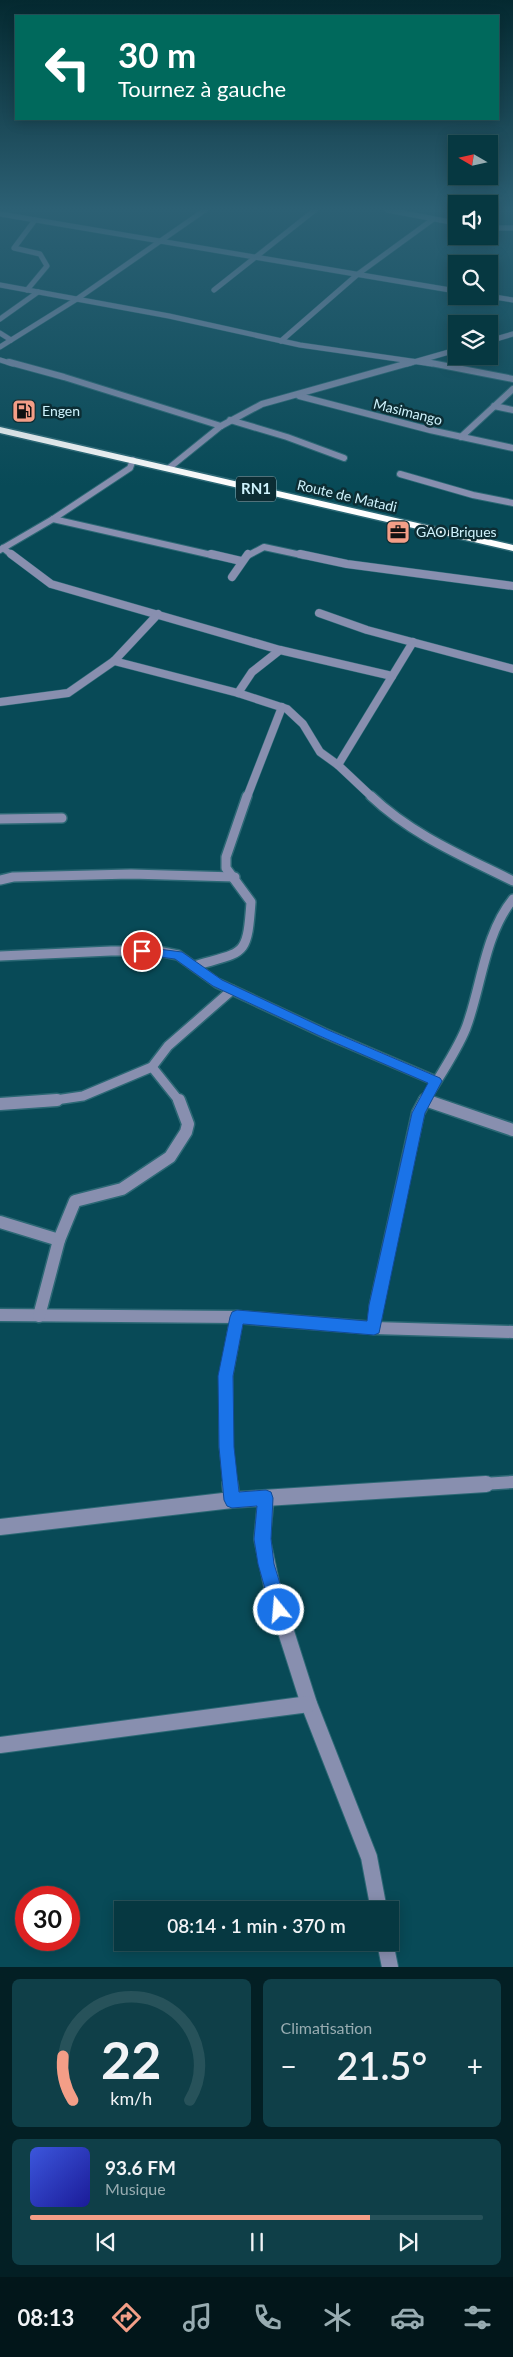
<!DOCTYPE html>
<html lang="fr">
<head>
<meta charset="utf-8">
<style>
	:root { --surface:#063841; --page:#0f3f48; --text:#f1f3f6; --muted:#98acb1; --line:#27525a; --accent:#f49e87 }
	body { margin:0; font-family:Lato,sans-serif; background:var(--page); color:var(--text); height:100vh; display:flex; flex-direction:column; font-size:19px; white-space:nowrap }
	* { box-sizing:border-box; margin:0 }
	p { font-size:16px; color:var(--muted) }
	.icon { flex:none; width:28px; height:28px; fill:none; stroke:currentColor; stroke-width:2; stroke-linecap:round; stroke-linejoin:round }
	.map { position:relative; height:1967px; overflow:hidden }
	.panel { display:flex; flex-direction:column; gap:12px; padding:12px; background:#031f24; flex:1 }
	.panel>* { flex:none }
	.hud { position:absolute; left:15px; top:15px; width:484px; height:105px; border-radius:0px; box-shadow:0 2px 12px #0003,0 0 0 1px var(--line); background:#00695c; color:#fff; overflow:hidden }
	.needle { width:32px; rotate:279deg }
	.controls { position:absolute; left:448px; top:135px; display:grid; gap:10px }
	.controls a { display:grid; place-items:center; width:50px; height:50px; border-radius:0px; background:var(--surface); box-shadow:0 2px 12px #0003,0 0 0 1px var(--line); font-size:25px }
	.speed { position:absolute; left:15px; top:1886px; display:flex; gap:10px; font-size:25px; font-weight:700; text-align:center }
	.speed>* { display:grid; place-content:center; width:65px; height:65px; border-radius:50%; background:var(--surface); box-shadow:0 2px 12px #0003,0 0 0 1px var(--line); line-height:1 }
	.speed .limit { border:8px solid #d22; background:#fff; color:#111 }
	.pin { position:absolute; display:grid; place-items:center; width:42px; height:42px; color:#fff; margin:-21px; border:2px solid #fff; border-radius:50%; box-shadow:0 1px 5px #0007 }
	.me { position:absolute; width:55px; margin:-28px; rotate:343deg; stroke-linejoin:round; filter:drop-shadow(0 0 4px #0008) }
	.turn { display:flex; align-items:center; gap:18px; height:105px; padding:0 20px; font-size:22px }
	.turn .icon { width:65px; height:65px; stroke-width:2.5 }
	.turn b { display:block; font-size:35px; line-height:42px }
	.big { font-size:38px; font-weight:600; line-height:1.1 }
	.panel .tile { flex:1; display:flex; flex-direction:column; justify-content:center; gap:8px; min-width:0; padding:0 18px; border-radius:8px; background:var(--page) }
	.panel .dial { align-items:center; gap:0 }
	.dial svg { height:130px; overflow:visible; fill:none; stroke:var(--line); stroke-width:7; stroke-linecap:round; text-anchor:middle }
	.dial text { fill:var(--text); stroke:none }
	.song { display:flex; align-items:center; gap:15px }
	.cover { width:60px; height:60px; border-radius:8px; background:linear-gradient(135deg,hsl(230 70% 55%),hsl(240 70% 35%)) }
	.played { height:5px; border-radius:2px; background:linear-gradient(90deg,var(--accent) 75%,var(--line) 75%) }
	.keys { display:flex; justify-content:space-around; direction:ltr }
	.heat { display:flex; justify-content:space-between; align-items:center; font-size:28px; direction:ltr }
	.panel .tiles { flex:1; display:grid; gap:12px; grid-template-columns:1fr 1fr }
	.tile:last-child { grid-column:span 2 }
	.trip { position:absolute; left:114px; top:1901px; width:285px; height:50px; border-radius:0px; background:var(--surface); box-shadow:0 2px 12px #0003,0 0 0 1px var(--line); font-weight:600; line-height:50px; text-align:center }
	.tab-bar { display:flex; height:80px; justify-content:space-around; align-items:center; background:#02161a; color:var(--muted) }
	.tab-bar .icon { width:35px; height:35px }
	.tab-bar .selected { color:var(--accent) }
	.tab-bar b { font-size:22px; color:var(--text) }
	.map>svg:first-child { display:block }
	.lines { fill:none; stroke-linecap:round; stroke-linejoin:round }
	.street-far5-casing { stroke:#2c6875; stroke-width:6 }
	.street-far4-casing { stroke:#2c6875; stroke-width:8 }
	.street-far3-casing { stroke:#2c6875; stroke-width:9 }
	.street-far2-casing { stroke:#2c6875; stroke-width:12 }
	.street-far1-casing { stroke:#2c6875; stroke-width:15 }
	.street-casing { stroke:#2c6875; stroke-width:18 }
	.highway-casing { stroke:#2c6875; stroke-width:3 }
	.street-far5 { stroke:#888faf; stroke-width:5 }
	.street-far4 { stroke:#888faf; stroke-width:6 }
	.street-far3 { stroke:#888faf; stroke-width:8 }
	.street-far2 { stroke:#888faf; stroke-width:9 }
	.street-far1 { stroke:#888faf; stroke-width:12 }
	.street { stroke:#888faf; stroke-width:16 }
	.highway { fill:#fefefe; fill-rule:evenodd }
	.route { fill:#1a73e8; stroke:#114b97 }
	.labels { text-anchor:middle; stroke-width:5; stroke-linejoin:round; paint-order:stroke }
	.far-poi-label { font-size:14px; fill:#cef2fc; stroke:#0c2d34; text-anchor:start }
	.far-street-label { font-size:14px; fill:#cef2fc; stroke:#0c2d34 }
	.shield { fill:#0c2d34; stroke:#94b7c0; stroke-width:1 }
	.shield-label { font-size:15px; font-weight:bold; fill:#cef2fc }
</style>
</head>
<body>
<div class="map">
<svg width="513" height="1967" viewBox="0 0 513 1967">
	<rect width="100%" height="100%" fill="#084a57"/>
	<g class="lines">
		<g class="street-far5-casing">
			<g id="street-far5">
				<polyline points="387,210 456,223"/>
				<polyline points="0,214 456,291"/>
				<polyline points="489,228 513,228"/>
				<polyline points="0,285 169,316 300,345 432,364"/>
				<polyline points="27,290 47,266 40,254 14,248 35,220"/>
				<polyline points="214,290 315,210"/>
				<polyline points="488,296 513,300"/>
				<polyline points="0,319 38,292"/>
				<polyline points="0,333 11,340"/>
				<polyline points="281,341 358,274 432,220"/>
				<polyline points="489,341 513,334"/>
				<polyline points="0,347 77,299 205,210"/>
				<polyline points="0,360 13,364"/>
				<polyline points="407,364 456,350"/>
			</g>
		</g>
		<g class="street-far4-casing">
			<g id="street-far4">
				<polyline points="9,362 64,377 221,426"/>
				<polyline points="426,362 513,379"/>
				<polyline points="299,396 430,430 513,448"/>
				<polyline points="494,406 513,410"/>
				<polyline points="230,420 287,437 344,458"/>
				<polyline points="461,437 513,389"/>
				<polyline points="169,468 221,426 262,404 412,362"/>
				<polyline points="400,474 473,495 513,503"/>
				<polyline points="53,519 216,556"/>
				<polyline points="3,548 13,556"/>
				<polyline points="0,550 53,519 130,468 133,460"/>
				<polyline points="247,556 264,547 306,556"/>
			</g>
		</g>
		<g class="street-far3-casing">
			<g id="street-far3">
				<polyline points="11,554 51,584 280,650"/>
				<polyline points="211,554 241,561"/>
				<polyline points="300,554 347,564 513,586"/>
				<polyline points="232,577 248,554"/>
				<polyline points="319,613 367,630 513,669"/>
				<polyline points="114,661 238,693 287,709 303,724 320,752 338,765 372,797"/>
				<polyline points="238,693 252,672 280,650 392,676"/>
				<polyline points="0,702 68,693 114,661 158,614"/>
				<polyline points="338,765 413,642"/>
				<polyline points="247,797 282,707"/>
			</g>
		</g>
		<g class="street-far2-casing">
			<g id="street-far2">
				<path d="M371 796C412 835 463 856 513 881"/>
				<polyline points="0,819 62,818"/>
				<polyline points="0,880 13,877 131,874 235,877"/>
				<polyline points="0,956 111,951 158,951 178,955 217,983 324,1033 436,1081"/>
				<path d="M194 966C245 951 247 958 251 902L226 868V857L247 796"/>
				<polyline points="424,1100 429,1102"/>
				<polyline points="42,1102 83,1096 152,1067"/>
				<polyline points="180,1102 152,1067 168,1046 232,990"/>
				<path d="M424 1102C438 1078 456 1053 466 1028 482 985 484 935 513 899"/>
			</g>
		</g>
		<g class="street-far1-casing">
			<g id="street-far1">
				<polyline points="425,1100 513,1130"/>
				<polyline points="0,1104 57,1100"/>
				<polyline points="0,1222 59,1240"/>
				<polyline points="0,1315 237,1317 374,1328 513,1332"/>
				<polyline points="39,1316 59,1240 75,1201 122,1189 170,1157 186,1132 188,1124 179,1100"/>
				<polyline points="374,1328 376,1305 418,1113 425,1100"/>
				<polyline points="230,1485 226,1447 226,1376 237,1317"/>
				<polyline points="467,1485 513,1482"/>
			</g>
		</g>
		<g class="street-casing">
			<g id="street">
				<polyline points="230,1484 232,1500"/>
				<polyline points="266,1498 262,1539 273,1591 309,1704 369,1857 379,1910"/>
				<polyline points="0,1527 232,1500 486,1484"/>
				<polyline points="0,1745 309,1704"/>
				<polyline points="385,1942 390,1967"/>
			</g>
		</g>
		<g class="highway-casing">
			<polygon id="highway" points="0,427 513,545 513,551 0,433"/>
		</g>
		<use href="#street-far5" class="street-far5"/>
		<use href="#street-far4" class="street-far4"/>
		<use href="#street-far3" class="street-far3"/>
		<use href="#street-far2" class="street-far2"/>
		<use href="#street-far1" class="street-far1"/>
		<use href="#street" class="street"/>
		<use href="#highway" class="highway"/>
	</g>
	<linearGradient id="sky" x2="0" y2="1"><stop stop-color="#042930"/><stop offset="0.43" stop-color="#2c6074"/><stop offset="1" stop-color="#2c6074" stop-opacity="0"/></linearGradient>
	<rect width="513" height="486" fill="url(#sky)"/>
	<polygon class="route" points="142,947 182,952 222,980 328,1030 440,1078 442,1081 425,1113 379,1333 374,1335 243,1324 233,1376 234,1447 239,1492 266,1490 271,1492 273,1498 271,1539 274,1564 288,1610 285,1616 279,1618 273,1616 271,1610 258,1564 254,1539 257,1506 232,1508 227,1506 224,1500 219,1447 218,1376 230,1317 232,1312 237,1310 367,1321 369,1305 412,1113 428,1083 320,1036 213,986 175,959 138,954 138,948"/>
	<defs>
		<g id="fuel-square" transform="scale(1.25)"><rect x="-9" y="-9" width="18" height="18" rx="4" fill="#f49e87" stroke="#0c2d34"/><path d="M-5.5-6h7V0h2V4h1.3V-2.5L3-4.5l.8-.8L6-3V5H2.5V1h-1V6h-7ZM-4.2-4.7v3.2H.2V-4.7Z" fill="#111"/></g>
		<g id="office-square" transform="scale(1.25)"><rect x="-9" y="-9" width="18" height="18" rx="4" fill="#f49e87" stroke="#0c2d34"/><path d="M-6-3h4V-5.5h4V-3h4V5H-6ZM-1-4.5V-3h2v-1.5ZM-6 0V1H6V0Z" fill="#111"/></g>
	</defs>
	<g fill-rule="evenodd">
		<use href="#fuel-square" x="24" y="411"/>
		<use href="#office-square" x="398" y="532"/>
	</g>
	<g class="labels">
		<g class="far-poi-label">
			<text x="42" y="416">Engen</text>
			<text x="416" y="537">GAO Briques</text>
		</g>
		<g class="far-street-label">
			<text transform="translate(408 412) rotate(14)" y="5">Masimango</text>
			<text transform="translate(347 496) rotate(13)" y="5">Route de Matadi</text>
		</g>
		<rect class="shield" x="236" y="476.5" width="40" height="25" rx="4"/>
		<g class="shield-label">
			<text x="256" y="494">RN1</text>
		</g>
	</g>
</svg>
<div class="controls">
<a><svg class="needle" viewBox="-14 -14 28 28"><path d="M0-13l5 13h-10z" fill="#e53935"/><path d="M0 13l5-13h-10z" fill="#98acb1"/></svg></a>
<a><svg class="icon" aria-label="sound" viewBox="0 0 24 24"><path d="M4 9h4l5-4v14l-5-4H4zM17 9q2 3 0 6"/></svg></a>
<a><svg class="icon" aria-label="search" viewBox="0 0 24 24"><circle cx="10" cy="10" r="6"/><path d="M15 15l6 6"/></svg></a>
<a><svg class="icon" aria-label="layers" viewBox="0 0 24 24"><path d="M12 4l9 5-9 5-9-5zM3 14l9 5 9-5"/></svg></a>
</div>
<div class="speed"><div class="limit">30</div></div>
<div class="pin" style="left:142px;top:951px;background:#d93025"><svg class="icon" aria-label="arrive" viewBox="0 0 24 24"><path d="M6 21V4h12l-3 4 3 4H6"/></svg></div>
<svg class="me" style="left:279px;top:1610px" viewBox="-20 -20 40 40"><circle r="17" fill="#1a73e8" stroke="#fff" stroke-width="3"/><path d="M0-11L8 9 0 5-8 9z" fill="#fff"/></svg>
<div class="trip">08:14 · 1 min · 370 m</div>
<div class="hud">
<div class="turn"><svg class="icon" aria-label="left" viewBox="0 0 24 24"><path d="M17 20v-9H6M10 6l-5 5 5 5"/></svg><div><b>30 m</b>Tournez à gauche</div></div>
</div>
</div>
<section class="panel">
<div class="tiles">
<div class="tile dial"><svg viewBox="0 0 100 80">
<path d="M14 69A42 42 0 1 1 86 69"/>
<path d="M14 69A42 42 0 0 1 8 42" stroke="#f49e87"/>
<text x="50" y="56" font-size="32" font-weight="700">22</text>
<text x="50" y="72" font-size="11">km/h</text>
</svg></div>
<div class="tile"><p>Climatisation</p>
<div class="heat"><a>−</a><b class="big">21.5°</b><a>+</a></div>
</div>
<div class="tile">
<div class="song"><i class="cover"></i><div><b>93.6 FM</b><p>Musique</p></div></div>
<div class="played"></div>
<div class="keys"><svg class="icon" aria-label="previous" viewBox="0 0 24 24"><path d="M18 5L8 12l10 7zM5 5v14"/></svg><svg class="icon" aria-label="pause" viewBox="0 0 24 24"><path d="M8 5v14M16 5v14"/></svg><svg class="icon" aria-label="next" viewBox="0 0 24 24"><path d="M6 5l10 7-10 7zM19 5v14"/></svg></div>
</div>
</div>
</section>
<nav class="tab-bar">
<b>08:13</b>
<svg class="icon selected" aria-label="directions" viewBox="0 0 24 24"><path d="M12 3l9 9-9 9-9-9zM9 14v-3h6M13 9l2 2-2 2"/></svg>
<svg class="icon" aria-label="music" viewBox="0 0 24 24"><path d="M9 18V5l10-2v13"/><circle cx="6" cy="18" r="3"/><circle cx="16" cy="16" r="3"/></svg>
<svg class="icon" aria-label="phone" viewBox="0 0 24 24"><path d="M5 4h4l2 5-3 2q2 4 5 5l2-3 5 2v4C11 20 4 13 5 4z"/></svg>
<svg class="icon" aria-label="climate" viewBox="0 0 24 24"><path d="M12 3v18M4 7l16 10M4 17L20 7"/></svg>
<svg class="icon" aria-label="car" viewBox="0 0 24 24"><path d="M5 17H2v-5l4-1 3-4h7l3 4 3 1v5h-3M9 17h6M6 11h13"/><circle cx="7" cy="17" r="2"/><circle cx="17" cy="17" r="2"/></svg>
<svg class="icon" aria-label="filters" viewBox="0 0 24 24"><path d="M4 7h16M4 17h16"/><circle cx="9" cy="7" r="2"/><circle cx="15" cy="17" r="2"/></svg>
</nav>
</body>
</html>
